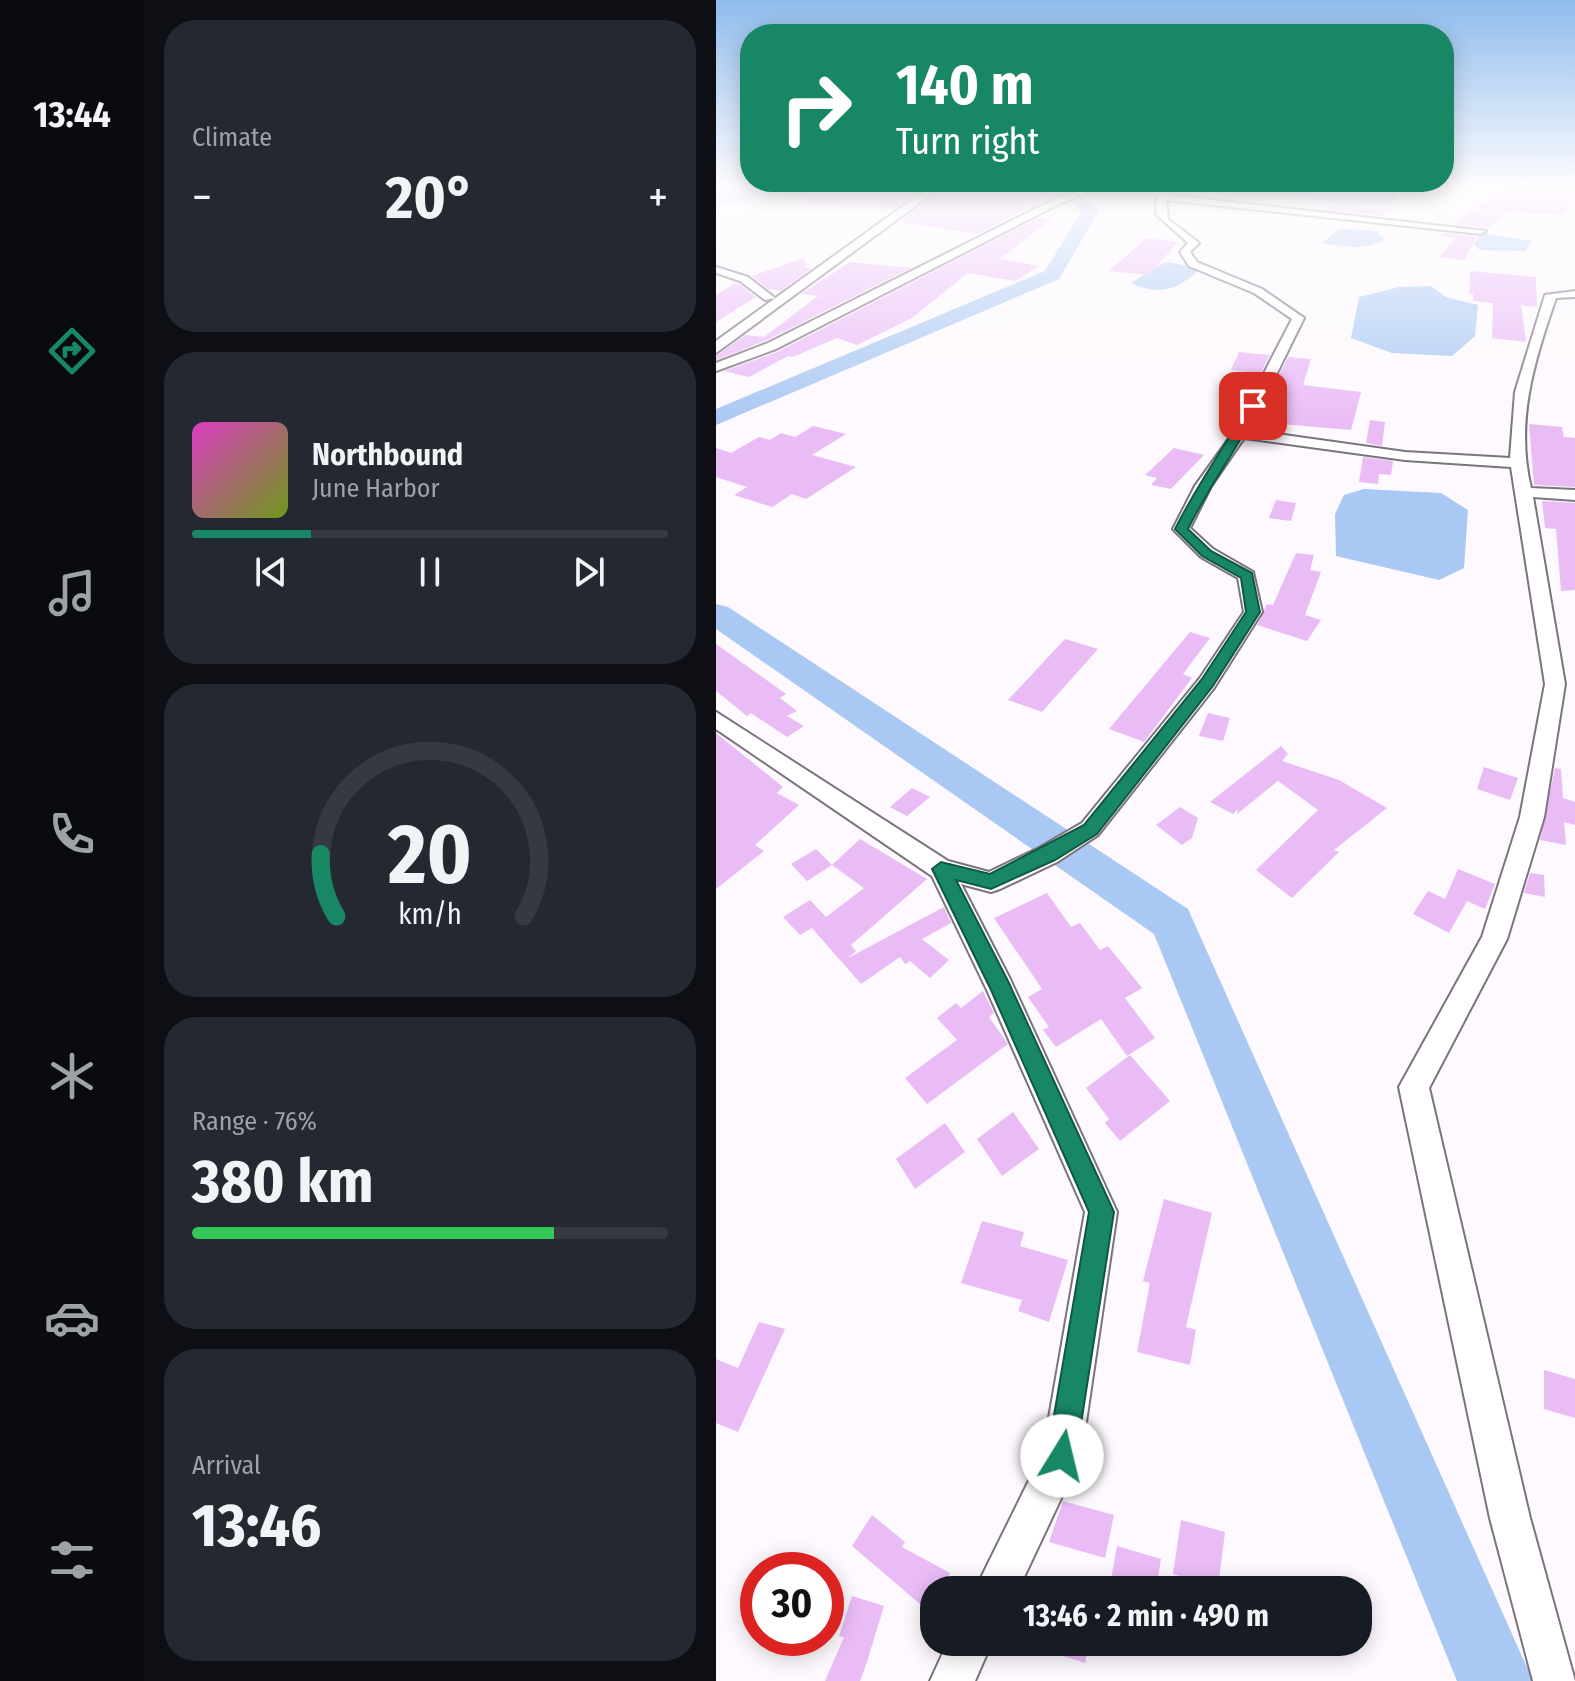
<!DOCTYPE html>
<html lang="en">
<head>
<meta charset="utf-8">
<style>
	:root { --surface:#171b24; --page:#242831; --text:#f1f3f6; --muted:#9ea1a6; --line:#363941; --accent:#188766 }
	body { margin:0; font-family:"Fira Sans Condensed",sans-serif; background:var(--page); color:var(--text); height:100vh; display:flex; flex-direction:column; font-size:30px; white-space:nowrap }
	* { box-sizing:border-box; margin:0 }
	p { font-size:26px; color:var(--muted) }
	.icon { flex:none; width:44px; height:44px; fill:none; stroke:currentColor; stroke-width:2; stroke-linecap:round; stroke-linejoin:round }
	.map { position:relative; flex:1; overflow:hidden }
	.sheet { display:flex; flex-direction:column; gap:20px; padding:20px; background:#0d0f14; width:572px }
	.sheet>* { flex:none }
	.hud { position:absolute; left:24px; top:24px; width:714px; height:168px; border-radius:32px; box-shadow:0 4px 20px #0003; background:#188766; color:#fff; overflow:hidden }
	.speed { position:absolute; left:24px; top:1552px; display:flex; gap:16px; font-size:40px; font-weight:700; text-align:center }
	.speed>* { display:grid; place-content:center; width:104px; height:104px; border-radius:50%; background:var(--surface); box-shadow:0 4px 20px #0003; line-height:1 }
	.speed .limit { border:12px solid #d22; background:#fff; color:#111 }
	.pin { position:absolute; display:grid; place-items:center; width:68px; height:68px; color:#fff; margin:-34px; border-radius:16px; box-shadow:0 4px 12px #0006 }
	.me { position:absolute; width:88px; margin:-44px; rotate:9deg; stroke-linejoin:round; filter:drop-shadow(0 0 6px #0008) }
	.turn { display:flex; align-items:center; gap:28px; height:168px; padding:0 24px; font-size:36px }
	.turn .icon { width:104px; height:104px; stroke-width:2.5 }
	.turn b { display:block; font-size:56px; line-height:68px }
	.big { font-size:60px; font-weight:700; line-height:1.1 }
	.sheet .card { flex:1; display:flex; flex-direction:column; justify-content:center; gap:12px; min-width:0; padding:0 28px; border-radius:32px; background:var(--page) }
	.sheet .dial { align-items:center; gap:0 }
	.dial svg { height:208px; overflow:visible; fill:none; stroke:var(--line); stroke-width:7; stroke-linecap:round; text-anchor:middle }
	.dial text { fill:var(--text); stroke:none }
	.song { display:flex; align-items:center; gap:24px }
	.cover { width:96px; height:96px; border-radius:12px; background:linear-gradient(135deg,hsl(310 70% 55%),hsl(80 70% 35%)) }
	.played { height:8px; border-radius:4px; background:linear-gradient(90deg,var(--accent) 25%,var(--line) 25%) }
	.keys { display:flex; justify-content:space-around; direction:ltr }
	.heat { display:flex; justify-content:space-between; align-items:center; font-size:44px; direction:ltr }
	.charge { height:12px; border-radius:6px; background:linear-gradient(90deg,#34c759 76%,var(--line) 0) }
	.trip { position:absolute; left:204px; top:1576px; width:452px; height:80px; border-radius:32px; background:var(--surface); box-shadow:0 4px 20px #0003; font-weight:700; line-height:80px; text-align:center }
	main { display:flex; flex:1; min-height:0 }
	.tabs { display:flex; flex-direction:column; width:144px; justify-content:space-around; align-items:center; background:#090b0e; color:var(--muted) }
	.tabs .icon { width:56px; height:56px }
	.tabs .active { color:var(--accent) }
	.tabs b { font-size:36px; color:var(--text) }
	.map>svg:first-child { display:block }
	.water { fill:#a9c8f3 }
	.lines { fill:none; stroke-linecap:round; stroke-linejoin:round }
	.river { fill:#a9c8f3; fill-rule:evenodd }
	.building { fill:#eabcf6 }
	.minor-casing { stroke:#7b737d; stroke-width:4 }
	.major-casing { stroke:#7b737d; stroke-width:4 }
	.minor { fill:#fff; fill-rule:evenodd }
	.major { fill:#fff; fill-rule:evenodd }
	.route { fill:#188766; stroke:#105842; stroke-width:2 }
</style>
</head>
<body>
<main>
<nav class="tabs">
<b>13:44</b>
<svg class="icon active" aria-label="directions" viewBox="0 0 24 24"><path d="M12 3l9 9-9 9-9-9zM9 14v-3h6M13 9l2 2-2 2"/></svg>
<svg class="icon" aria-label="music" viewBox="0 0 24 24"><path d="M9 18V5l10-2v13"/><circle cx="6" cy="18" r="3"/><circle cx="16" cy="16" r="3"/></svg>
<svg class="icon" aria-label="phone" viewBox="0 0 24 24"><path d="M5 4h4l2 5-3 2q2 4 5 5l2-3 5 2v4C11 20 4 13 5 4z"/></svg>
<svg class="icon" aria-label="climate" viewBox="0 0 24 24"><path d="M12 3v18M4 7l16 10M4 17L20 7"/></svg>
<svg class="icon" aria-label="car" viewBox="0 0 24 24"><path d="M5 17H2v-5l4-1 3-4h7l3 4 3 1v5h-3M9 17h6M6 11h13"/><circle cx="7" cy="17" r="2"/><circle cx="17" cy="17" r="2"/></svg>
<svg class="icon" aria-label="filters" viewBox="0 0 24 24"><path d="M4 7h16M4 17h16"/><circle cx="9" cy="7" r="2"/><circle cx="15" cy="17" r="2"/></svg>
</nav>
<section class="sheet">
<div class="card"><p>Climate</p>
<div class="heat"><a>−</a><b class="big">20°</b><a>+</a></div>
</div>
<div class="card">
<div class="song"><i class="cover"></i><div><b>Northbound</b><p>June Harbor</p></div></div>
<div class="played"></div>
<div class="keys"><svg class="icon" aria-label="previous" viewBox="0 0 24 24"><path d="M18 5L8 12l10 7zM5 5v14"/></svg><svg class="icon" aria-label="pause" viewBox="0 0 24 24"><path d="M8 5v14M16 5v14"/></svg><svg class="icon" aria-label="next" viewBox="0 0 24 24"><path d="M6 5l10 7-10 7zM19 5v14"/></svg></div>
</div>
<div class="card dial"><svg viewBox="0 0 100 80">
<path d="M14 69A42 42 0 1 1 86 69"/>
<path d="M14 69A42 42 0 0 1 8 45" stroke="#188766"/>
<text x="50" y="56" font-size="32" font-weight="700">20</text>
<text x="50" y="72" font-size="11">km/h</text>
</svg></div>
<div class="card"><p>Range · 76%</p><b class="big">380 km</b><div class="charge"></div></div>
<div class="card"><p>Arrival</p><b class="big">13:46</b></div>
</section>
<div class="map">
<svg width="859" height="1681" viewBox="0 0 859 1681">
	<rect width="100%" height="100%" fill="#fdf9fe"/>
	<g class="water">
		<path d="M0 188H50C38 200 18 206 0 205Z"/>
		<path d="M568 188 677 192 680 202C648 208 596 206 568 188Z"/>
		<path d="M624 228 661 231 668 239C651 252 626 246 606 243Z"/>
		<polygon points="765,233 815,241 810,251 764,250 758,245"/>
		<path d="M449 262 468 265 482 271C460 290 443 296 415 283Z"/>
		<polygon points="715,286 730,297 762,305 759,336 736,356 676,353 635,338 643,297 683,287"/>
		<polygon points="648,489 725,493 752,510 748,568 723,580 620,556 619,514 628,495"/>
	</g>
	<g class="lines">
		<g class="river">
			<polygon points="338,188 355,188 383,210 343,279 0,425 0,409 329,271 366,211"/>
			<polygon points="0,604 12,607 472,909 817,1681 741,1681 438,934 0,629"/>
		</g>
	</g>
	<g class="building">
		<polygon points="92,188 206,188 178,209 92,203"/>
		<polygon points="227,188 300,188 342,193 262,234 183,222"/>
		<polygon points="787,188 859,189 859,203 847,215 792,212 771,228 738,224"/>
		<polygon points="615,206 628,206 669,211 668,216 610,210"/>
		<polygon points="324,217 336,218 284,259 323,266 299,281 252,273 196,318 141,345 121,338 77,357 72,356 33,377 8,371 61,352"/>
		<polygon points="727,233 761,237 748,260 723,257 740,238 723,236"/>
		<polygon points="430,238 462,242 433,275 393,271"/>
		<polygon points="88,258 91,265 87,267 96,268 65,291 52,289 36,276"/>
		<polygon points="134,262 195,268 51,340 0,360 0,356 29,335 48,337 102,296 85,294"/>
		<polygon points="754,271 820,277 821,307 805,305 810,342 776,338 777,303 757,301 757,294 753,294"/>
		<polygon points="15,283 23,284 40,297 0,322 0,295 18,284"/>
		<polygon points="523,352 554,355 525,410 504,406 538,373 515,370"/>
		<polygon points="572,357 595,359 587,385 645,392 635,430 544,422 547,415 544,414"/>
		<polygon points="654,420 669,422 666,446 650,443"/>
		<polygon points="813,424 846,427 848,437 859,438 859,487 818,485"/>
		<polygon points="97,426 130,434 96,455 140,467 90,499 76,494 56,507 18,495 31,487 0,477 0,448 15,453 43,437 54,440 65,433 79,437"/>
		<polygon points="458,448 488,455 455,489 435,485 441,478 429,475"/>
		<polygon points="647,457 677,461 675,475 663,474 662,484 643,482"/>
		<polygon points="560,500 580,503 575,521 553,518"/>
		<polygon points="826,501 859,503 859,590 845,591 840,529 829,528"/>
		<polygon points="580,553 598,555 594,570 605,572 589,615 605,620 591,641 541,625 551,604 557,605"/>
		<polygon points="474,632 494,638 467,674 476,678 428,742 393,729"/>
		<polygon points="349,639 382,649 326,712 292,700"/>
		<polygon points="0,644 70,694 64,698 81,711 71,716 88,726 71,737 35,713 31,716 0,691"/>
		<polygon points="492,713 514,718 507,741 483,736"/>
		<polygon points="0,733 67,787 61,793 83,805 39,845 48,851 0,889"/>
		<polygon points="565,746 572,754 566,761 623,780 671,808 618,850 623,852 576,898 540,870 602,810 562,781 521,814 522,809 517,814 494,802"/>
		<polygon points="768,767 802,778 794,800 761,789"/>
		<polygon points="839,768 845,769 847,798 859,802 859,825 848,822 850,845 824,840"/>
		<polygon points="196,788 214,797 191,816 174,807"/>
		<polygon points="464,807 482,818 476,838 466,845 440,825"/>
		<polygon points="144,839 211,879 135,945 140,951 132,958 228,907 235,923 206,939 233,960 214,978 194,961 189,964 184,957 145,984 96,928 84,935 67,917 94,900 110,917 148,888 116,865"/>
		<polygon points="100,849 116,865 91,881 75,864"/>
		<polygon points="742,869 779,884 769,909 751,901 733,933 697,914 712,891 729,899"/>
		<polygon points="814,873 828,875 829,897 808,893"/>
		<polygon points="331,893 355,927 364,923 384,950 392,946 426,988 409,998 439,1038 411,1056 385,1019 340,1047 327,1030 333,1027 312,997 326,989 278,918"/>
		<polygon points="267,991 278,1013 273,1017 292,1044 211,1104 189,1078 241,1040 221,1018 240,1003 245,1008"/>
		<polygon points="414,1055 454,1101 404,1141 389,1123 393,1119 370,1088"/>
		<polygon points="297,1112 323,1149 286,1176 261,1139"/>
		<polygon points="229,1123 249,1152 199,1189 180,1159"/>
		<polygon points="448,1199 496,1213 470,1327 480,1330 474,1365 421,1352 434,1283 427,1281"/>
		<polygon points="266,1221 308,1232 304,1246 352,1260 333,1322 302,1311 306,1300 245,1283"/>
		<polygon points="43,1322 69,1329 22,1432 0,1423 0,1359 22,1368"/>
		<polygon points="828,1370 859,1379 859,1418 828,1409"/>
		<polygon points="347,1501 398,1515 389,1558 333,1542"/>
		<polygon points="156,1515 189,1542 186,1547 234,1573 227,1590 218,1590 218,1616 136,1546"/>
		<polygon points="465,1520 509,1532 502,1588 457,1574"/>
		<polygon points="401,1546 445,1559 440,1590 393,1590"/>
		<polygon points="136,1596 168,1606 150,1665 144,1681 109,1681 128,1637 123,1636"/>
		<polygon points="317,1642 373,1642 369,1663 316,1646"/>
	</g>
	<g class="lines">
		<g class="minor-casing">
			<g id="minor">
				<polygon points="371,188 384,188 345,203 60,349 0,371 0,363 52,343 339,199"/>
				<path d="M447 188H455L452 195 770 231 765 234 450 200 452 219 483 243 474 252 481 262 546 289 588 318 533 430 689 452 794 458 799 392 829 295 859 291V297L840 298C818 361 799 422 815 488L859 490V500L817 497 849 684 828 817 791 939 713 1088 814 1518 859 1681H817L774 1518 683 1087 766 937 804 817 829 684 795 467 689 460 528 438 495 486 474 528 497 549 537 572 546 612 498 688 382 835 341 862 284 889 275 892 245 884 294 979 401 1212 365 1456 302 1590H259L327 1452 369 1212 271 990 216 876 0 729V712L232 861 273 872 323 848 366 823 484 678 528 612 522 578 485 557 457 529 479 486 517 433 576 319 538 293 473 266 464 252 472 243 440 214 441 197Z"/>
				<polygon points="0,267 32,277 59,298 49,300 24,281 0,273"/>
				<polygon points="232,1642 276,1642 259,1681 214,1681"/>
			</g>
		</g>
		<g class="major-casing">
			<polygon id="major" points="212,188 224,188 0,353 0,341"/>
		</g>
		<use href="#minor" class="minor"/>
		<use href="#major" class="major"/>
	</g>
	<linearGradient id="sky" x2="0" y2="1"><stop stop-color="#8fbcec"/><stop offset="0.44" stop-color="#fefcff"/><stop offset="1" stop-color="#fefcff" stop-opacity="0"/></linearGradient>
	<rect width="859" height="424" fill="url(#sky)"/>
	<path class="route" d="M534 403 543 406C522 448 493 486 472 529L495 551 536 573 544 612 497 686 381 834 339 860 275 889 240 880 292 981 398 1212 360 1456 356 1467 346 1471 335 1467 331 1456 373 1212 275 990 216 869 225 862 274 874 368 825 486 679 530 612 525 578 486 556 459 529C481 485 509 446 534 403Z"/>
</svg>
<div class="speed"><div class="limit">30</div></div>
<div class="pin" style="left:537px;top:406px;background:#d93025"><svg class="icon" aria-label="arrive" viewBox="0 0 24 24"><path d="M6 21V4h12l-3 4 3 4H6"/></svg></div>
<svg class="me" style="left:346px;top:1456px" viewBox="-20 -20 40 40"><circle r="19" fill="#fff"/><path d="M0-13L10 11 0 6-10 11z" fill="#188766"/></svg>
<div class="trip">13:46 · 2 min · 490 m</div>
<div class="hud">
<div class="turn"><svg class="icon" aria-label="right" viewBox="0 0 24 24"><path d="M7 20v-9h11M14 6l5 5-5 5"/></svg><div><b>140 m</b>Turn right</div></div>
</div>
</div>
</main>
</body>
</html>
